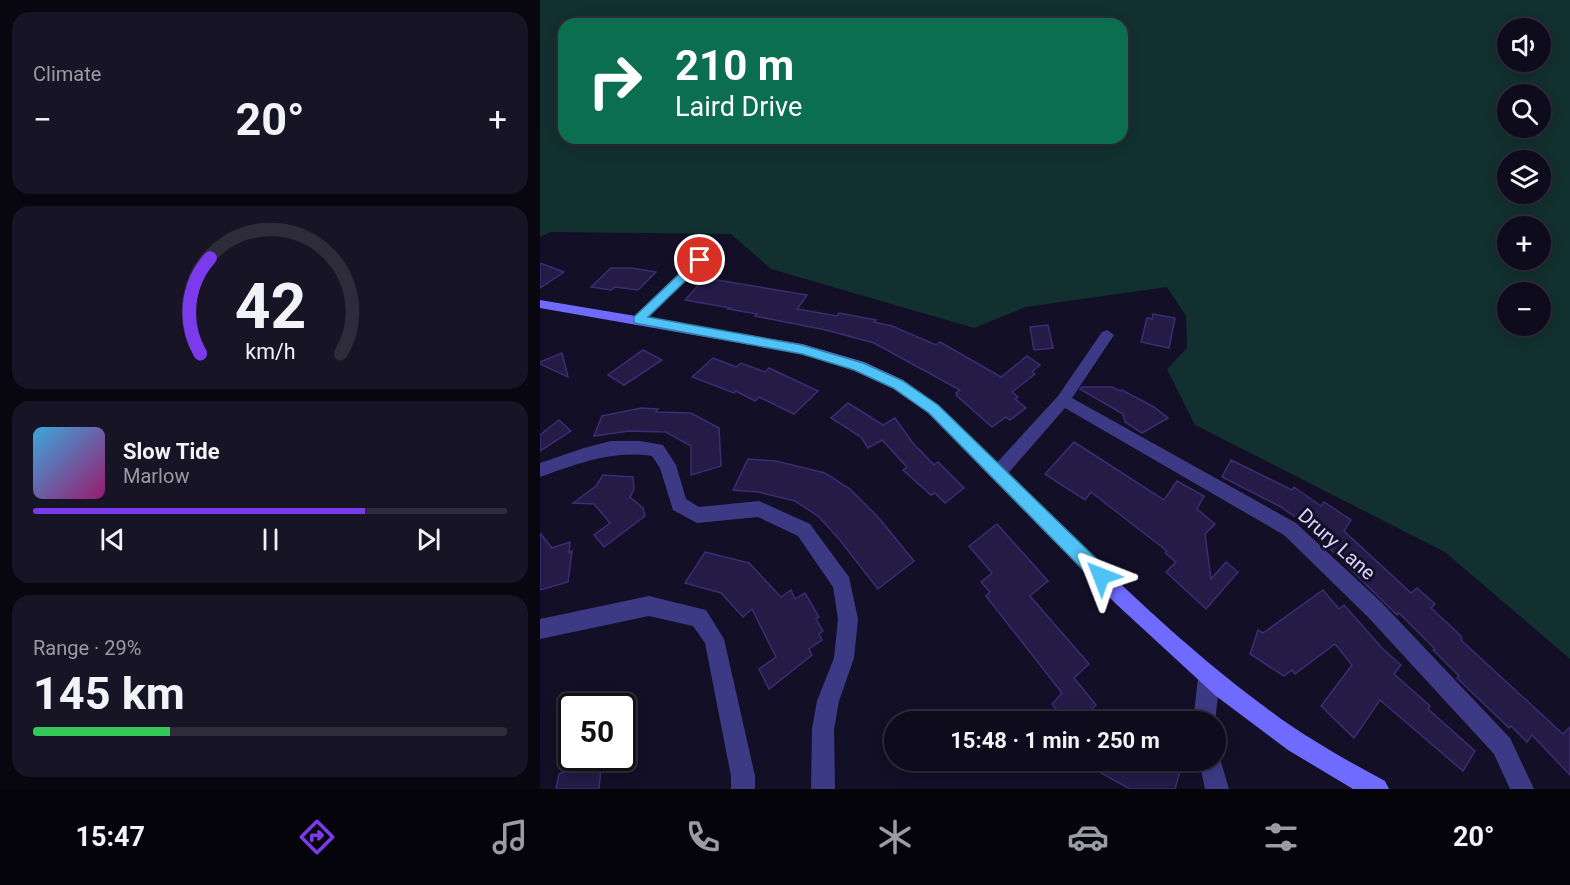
<!DOCTYPE html>
<html lang="en">
<head>
<meta charset="utf-8">
<style>
	:root { --surface:#0e0b1c; --page:#171425; --text:#f1f3f6; --muted:#9b9ba3; --line:#2e2b3b; --accent:#7c3aed }
	body { margin:0; font-family:Roboto,sans-serif; background:var(--page); color:var(--text); height:100vh; display:flex; flex-direction:column; font-size:22px; white-space:nowrap }
	* { box-sizing:border-box; margin:0 }
	p { font-size:20px; color:var(--muted) }
	.icon { flex:none; width:33px; height:33px; fill:none; stroke:currentColor; stroke-width:2; stroke-linecap:round; stroke-linejoin:round }
	.map { position:relative; flex:1; overflow:hidden }
	.side { display:flex; flex-direction:column; gap:12px; padding:12px; background:#08060f; width:540px }
	.side>* { flex:none }
	.banner { position:absolute; left:18px; top:18px; width:570px; height:126px; border-radius:18px; box-shadow:0 3px 15px #0003,0 0 0 2px var(--line); background:#0b6e4f; color:#fff; overflow:hidden }
	.buttons { position:absolute; left:957px; top:18px; display:grid; gap:12px }
	.buttons a { display:grid; place-items:center; width:54px; height:54px; border-radius:50%; background:var(--surface); box-shadow:0 3px 15px #0003,0 0 0 2px var(--line); font-size:30px }
	.speed { position:absolute; left:18px; top:693px; display:flex; gap:12px; font-size:30px; font-weight:700; text-align:center }
	.speed>* { display:grid; place-content:center; width:78px; height:78px; border-radius:50%; background:var(--surface); box-shadow:0 3px 15px #0003,0 0 0 2px var(--line); line-height:1 }
	.speed .limit { border:3px solid #111; border-radius:9px; background:#fff; color:#111 }
	.pin { position:absolute; display:grid; place-items:center; width:51px; height:51px; color:#fff; margin:-26px; border:3px solid #fff; border-radius:50%; box-shadow:0 2px 6px #0007 }
	.me { position:absolute; width:66px; margin:-33px; rotate:315deg; stroke-linejoin:round; filter:drop-shadow(0 0 4px #0008) }
	.turn { display:flex; align-items:center; gap:21px; height:126px; padding:0 18px; font-size:27px }
	.turn .icon { width:78px; height:78px; stroke-width:2.5 }
	.turn b { display:block; font-size:42px; line-height:51px }
	.big { font-size:45px; font-weight:700; line-height:1.1 }
	.side .widget { flex:1; display:flex; flex-direction:column; justify-content:center; gap:9px; min-width:0; padding:0 21px; border-radius:18px; background:var(--page) }
	.side .dial { align-items:center; gap:0 }
	.dial svg { height:156px; overflow:visible; fill:none; stroke:var(--line); stroke-width:7; stroke-linecap:round; text-anchor:middle }
	.dial text { fill:var(--text); stroke:none }
	.song { display:flex; align-items:center; gap:18px }
	.cover { width:72px; height:72px; border-radius:9px; background:linear-gradient(135deg,hsl(200 70% 55%),hsl(320 70% 35%)) }
	.played { height:6px; border-radius:3px; background:linear-gradient(90deg,var(--accent) 70%,var(--line) 70%) }
	.keys { display:flex; justify-content:space-around; direction:ltr }
	.heat { display:flex; justify-content:space-between; align-items:center; font-size:33px; direction:ltr }
	.charge { height:9px; border-radius:4px; background:linear-gradient(90deg,#34c759 29%,var(--line) 0) }
	.trip { position:absolute; left:344px; top:711px; width:342px; height:60px; border-radius:30px; background:var(--surface); box-shadow:0 3px 15px #0003,0 0 0 2px var(--line); font-weight:700; line-height:60px; text-align:center }
	.tabs { display:flex; height:96px; justify-content:space-around; align-items:center; background:#06040b; color:var(--muted) }
	.tabs .icon { width:42px; height:42px }
	.tabs .on { color:var(--accent) }
	.tabs b { font-size:27px; color:var(--text) }
	main { display:flex; flex:1; min-height:0 }
	.map>svg:first-child { display:block }
	.green { fill:#12302f; fill-rule:evenodd }
	.building { fill:#241b47; stroke:#3b2d73; stroke-width:1.5 }
	.lines { fill:none; stroke-linecap:round; stroke-linejoin:round }
	.street { fill:#3d3a85; fill-rule:evenodd }
	.secondary { fill:#6f6bff; fill-rule:evenodd }
	.route { fill:#4fc3f7; stroke:#337fa1; stroke-width:1.5 }
	.labels { text-anchor:middle; stroke-width:6; stroke-linejoin:round; paint-order:stroke }
	.near-street-label { font-size:20px; fill:#d9d4ff; stroke:#130f26 }
</style>
</head>
<body>
<main>
<section class="side">
<div class="widget"><p>Climate</p>
<div class="heat"><a>−</a><b class="big">20°</b><a>+</a></div>
</div>
<div class="widget dial"><svg viewBox="0 0 100 80">
<path d="M14 69A42 42 0 1 1 86 69"/>
<path d="M14 69A42 42 0 0 1 19 20" stroke="#7c3aed"/>
<text x="50" y="56" font-size="32" font-weight="700">42</text>
<text x="50" y="72" font-size="11">km/h</text>
</svg></div>
<div class="widget">
<div class="song"><i class="cover"></i><div><b>Slow Tide</b><p>Marlow</p></div></div>
<div class="played"></div>
<div class="keys"><svg class="icon" aria-label="previous" viewBox="0 0 24 24"><path d="M18 5L8 12l10 7zM5 5v14"/></svg><svg class="icon" aria-label="pause" viewBox="0 0 24 24"><path d="M8 5v14M16 5v14"/></svg><svg class="icon" aria-label="next" viewBox="0 0 24 24"><path d="M6 5l10 7-10 7zM19 5v14"/></svg></div>
</div>
<div class="widget"><p>Range · 29%</p><b class="big">145 km</b><div class="charge"></div></div>
</section>
<div class="map">
<svg width="1030" height="789" viewBox="0 0 1030 789">
	<rect width="100%" height="100%" fill="#130f26"/>
	<path class="green" d="M0 0H1030V659L905 552 655 425 627 369 647 348 646 316 627 287 486 307 434 328 231 269 191 234 11 232 0 237ZM24 24H582V138H24ZM968 28H1000V62H968ZM968 94H1000V128H968ZM968 160H1000V194H968ZM968 226H1000V260H968ZM968 292H1000V326H968Z"/>
	<g class="building">
		<polygon points="0,263 24,272 0,288"/>
		<polygon points="71,268 92,268 116,272 98,290 75,287 71,290 51,287"/>
		<polygon points="165,278 267,295 257,309 297,316 299,313 336,320 334,322 352,326 396,345 400,342 461,377 487,356 500,365 492,372 495,374 472,392 478,397 475,399 486,408 470,420 466,417 452,427 417,396 416,393 420,390 334,343 286,330 215,316 217,314 188,309 190,308 145,300"/>
		<polygon points="613,314 635,318 629,348 601,342 607,318 612,319"/>
		<polygon points="508,325 513,348 494,350 490,327"/>
		<polygon points="103,350 122,360 84,385 68,375"/>
		<polygon points="22,353 28,377 0,364 0,362"/>
		<polygon points="173,358 196,367 201,363 225,372 229,368 278,391 254,414 219,397 215,401 196,391 194,393 152,377"/>
		<polygon points="542,387 572,387 580,391 582,390 614,407 628,418 602,433 585,422 583,414 540,389"/>
		<polygon points="308,403 343,425 355,418 372,442 394,465 398,462 424,488 405,503 395,493 391,495 363,470 367,467 342,440 328,448 321,437 291,418"/>
		<polygon points="101,408 118,409 116,412 151,413 179,428 181,466 151,475 151,446 126,432 89,431 54,436 62,416"/>
		<polygon points="19,420 31,431 0,451 0,435"/>
		<polygon points="534,442 624,500 637,481 664,496 657,509 675,524 665,534 671,579 686,562 698,572 666,609 626,572 636,562 625,553 627,551 551,492 545,500 505,474"/>
		<polygon points="208,459 236,461 285,473 310,489 338,517 374,561 338,589 299,539 279,517 255,501 218,492 193,490"/>
		<polygon points="691,460 752,490 754,487 781,506 784,502 811,520 804,531 871,593 877,588 895,604 891,608 921,636 922,641 1023,734 1030,727 1030,775 992,735 987,742 971,726 969,728 917,678 919,676 893,650 895,649 859,613 857,615 788,547 792,543 741,507 682,477"/>
		<polygon points="63,475 93,477 94,489 90,497 103,508 105,516 64,547 54,535 70,523 54,504 33,503 56,486"/>
		<polygon points="457,524 508,581 490,596 549,664 534,678 556,705 540,722 526,722 512,704 522,693 446,596 450,592 441,582 452,573 429,546"/>
		<polygon points="0,533 12,548 30,542 29,553 32,551 28,582 0,590"/>
		<polygon points="165,552 209,563 241,597 251,590 255,599 265,593 279,617 276,619 283,631 279,634 282,640 269,649 272,655 229,689 219,669 236,657 212,609 203,617 181,593 145,583"/>
		<polygon points="783,590 799,609 804,605 843,649 861,665 854,674 890,706 888,709 935,751 923,771 840,700 814,738 781,706 812,665 795,644 755,674 752,670 744,676 710,654 718,630 723,633"/>
		<polygon points="62,758 59,789 16,789 19,774"/>
		<polygon points="566,760 633,760 632,766 640,771 635,789 590,789 561,773"/>
	</g>
	<g class="lines">
		<g class="street">
			<polygon points="160,256 164,257 164,263 103,323 93,323 91,320 93,317 156,257"/>
			<polygon points="567,330 574,335 532,398 756,523 842,603 970,738 994,789 970,789 954,754 828,617 744,535 525,408 464,478 458,480 452,478 450,473 452,468 518,396 562,332"/>
			<path d="M71 441H100L123 445 136 465 146 499 159 507 219 501 270 524 309 577 318 619 314 658 299 701 294 729 295 789H271L272 729 277 701 294 658 298 619 293 587 258 536 218 517 157 523 133 510 120 468 112 456C71 450 38 464 0 477V463L44 448Z"/>
			<polygon points="109,596 166,610 184,639 215,776 215,789 191,789 191,776 165,643 153,626 109,616 0,639 0,619"/>
			<polygon points="669,667 676,671 680,678 675,722 653,722 658,678 662,671"/>
			<polygon points="675,751 678,752 689,789 665,789 659,760 675,760"/>
		</g>
		<path class="secondary" d="M0 300 262 344 324 362 363 380 398 405C505 507 606 619 725 707 763 736 804 759 845 781L849 789H813L748 750 676 696 575 603 388 413 353 388 314 370 262 354 0 308Z"/>
	</g>
	<polygon class="route" points="160,257 166,260 164,263 108,317 262,345 323,363 363,381 398,405 568,570 570,576 568,582 561,584 555,582 389,413 353,388 314,370 262,354 94,323 94,317 156,258"/>
	<g class="labels">
		<g class="near-street-label">
			<text transform="translate(797 544) rotate(42)" y="7">Drury Lane</text>
		</g>
	</g>
</svg>
<div class="buttons">
<a><svg class="icon" aria-label="sound" viewBox="0 0 24 24"><path d="M4 9h4l5-4v14l-5-4H4zM17 9q2 3 0 6"/></svg></a>
<a><svg class="icon" aria-label="search" viewBox="0 0 24 24"><circle cx="10" cy="10" r="6"/><path d="M15 15l6 6"/></svg></a>
<a><svg class="icon" aria-label="layers" viewBox="0 0 24 24"><path d="M12 4l9 5-9 5-9-5zM3 14l9 5 9-5"/></svg></a>
<a>+</a>
<a>−</a>
</div>
<div class="speed"><div class="limit">50</div></div>
<div class="pin" style="left:160px;top:260px;background:#d93025"><svg class="icon" aria-label="arrive" viewBox="0 0 24 24"><path d="M6 21V4h12l-3 4 3 4H6"/></svg></div>
<svg class="me" style="left:561px;top:576px" viewBox="-20 -20 40 40"><path d="M0-17L14 15 0 8-14 15z" fill="#4fc3f7" stroke="#fff" stroke-width="4"/></svg>
<div class="trip">15:48 · 1 min · 250 m</div>
<div class="banner">
<div class="turn"><svg class="icon" aria-label="right" viewBox="0 0 24 24"><path d="M7 20v-9h11M14 6l5 5-5 5"/></svg><div><b>210 m</b>Laird Drive</div></div>
</div>
</div>
</main>
<nav class="tabs">
<b>15:47</b>
<svg class="icon on" aria-label="directions" viewBox="0 0 24 24"><path d="M12 3l9 9-9 9-9-9zM9 14v-3h6M13 9l2 2-2 2"/></svg>
<svg class="icon" aria-label="music" viewBox="0 0 24 24"><path d="M9 18V5l10-2v13"/><circle cx="6" cy="18" r="3"/><circle cx="16" cy="16" r="3"/></svg>
<svg class="icon" aria-label="phone" viewBox="0 0 24 24"><path d="M5 4h4l2 5-3 2q2 4 5 5l2-3 5 2v4C11 20 4 13 5 4z"/></svg>
<svg class="icon" aria-label="climate" viewBox="0 0 24 24"><path d="M12 3v18M4 7l16 10M4 17L20 7"/></svg>
<svg class="icon" aria-label="car" viewBox="0 0 24 24"><path d="M5 17H2v-5l4-1 3-4h7l3 4 3 1v5h-3M9 17h6M6 11h13"/><circle cx="7" cy="17" r="2"/><circle cx="17" cy="17" r="2"/></svg>
<svg class="icon" aria-label="filters" viewBox="0 0 24 24"><path d="M4 7h16M4 17h16"/><circle cx="9" cy="7" r="2"/><circle cx="15" cy="17" r="2"/></svg>
<b>20°</b>
</nav>
</body>
</html>
